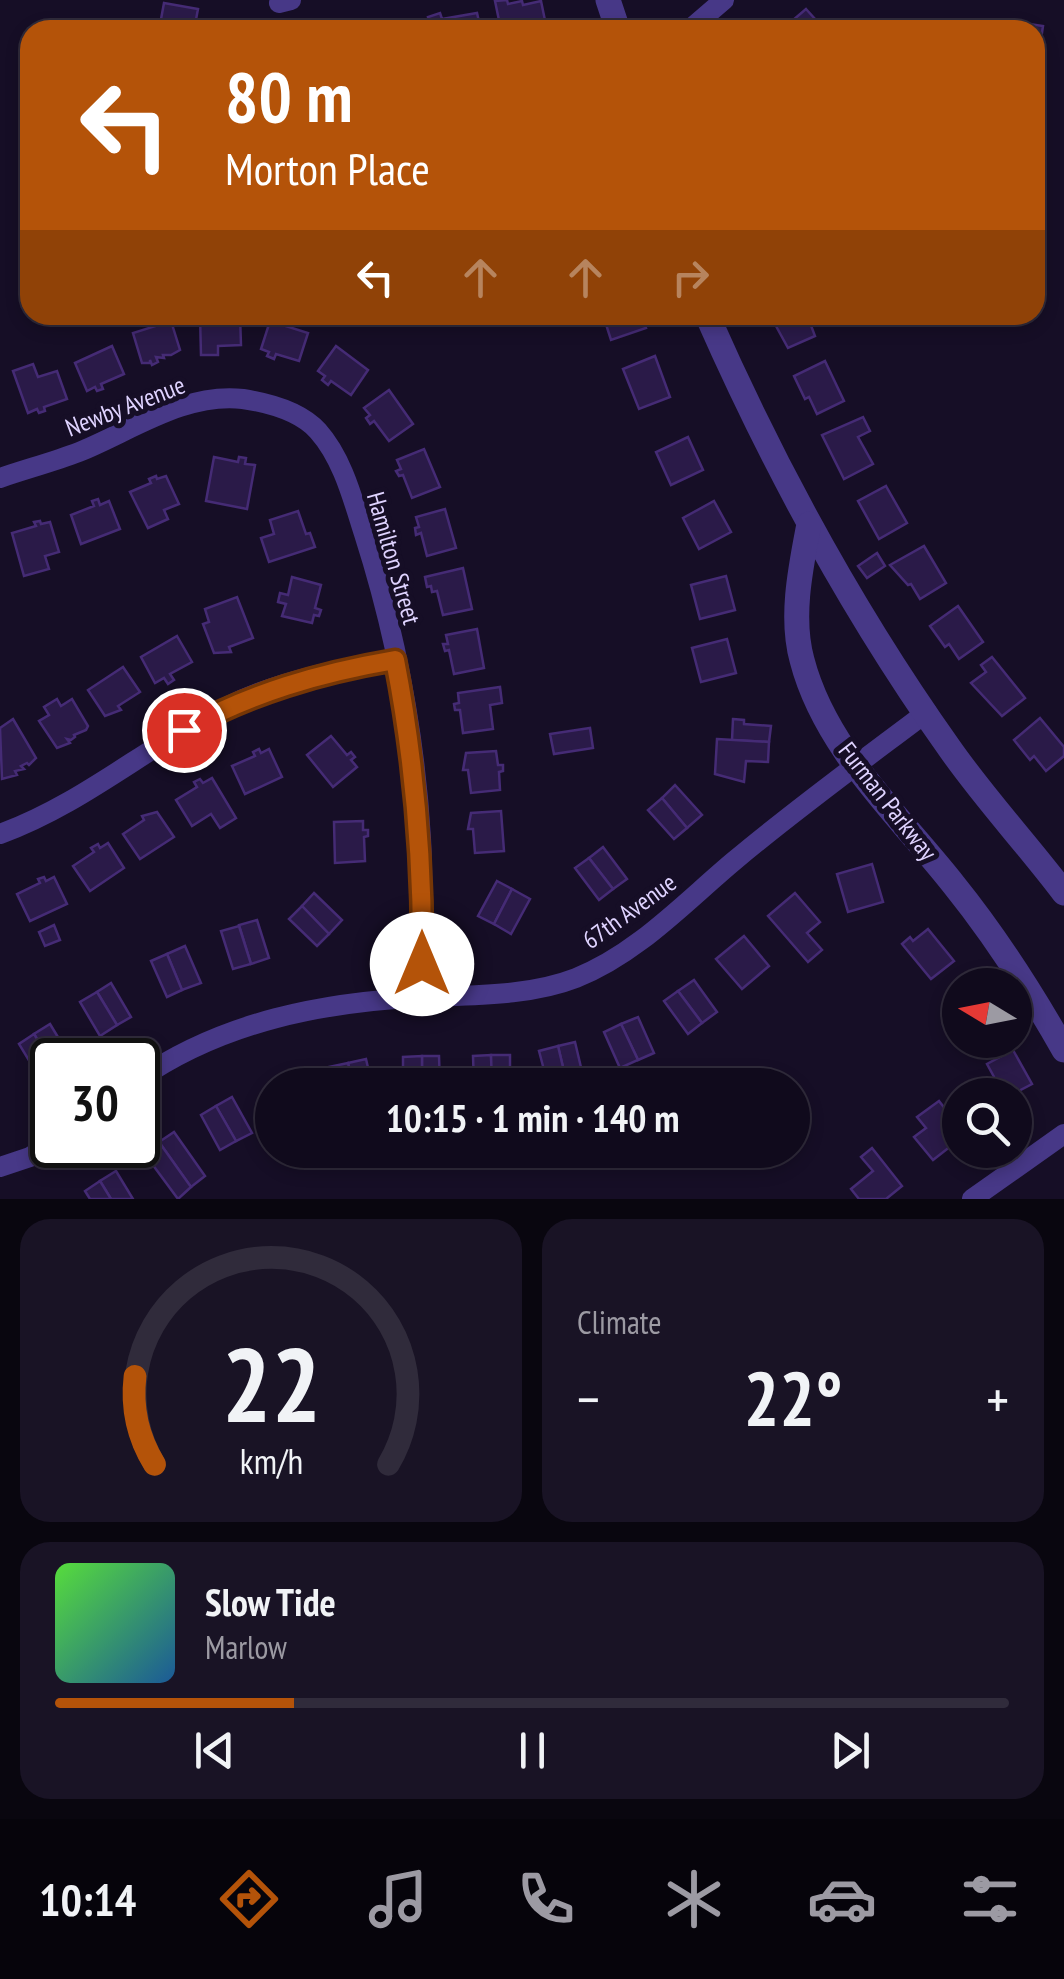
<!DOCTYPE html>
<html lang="en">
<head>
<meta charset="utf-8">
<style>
	:root { --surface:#100a1c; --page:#191325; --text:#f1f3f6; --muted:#9c9aa3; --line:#302b3b; --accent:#b45309 }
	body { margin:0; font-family:"PT Sans Narrow",sans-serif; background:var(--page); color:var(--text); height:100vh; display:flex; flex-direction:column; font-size:38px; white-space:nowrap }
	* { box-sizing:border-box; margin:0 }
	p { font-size:32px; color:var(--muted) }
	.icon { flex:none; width:55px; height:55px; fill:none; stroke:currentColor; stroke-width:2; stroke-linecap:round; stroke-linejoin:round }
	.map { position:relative; height:1199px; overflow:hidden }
	.sheet { display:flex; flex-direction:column; gap:20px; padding:20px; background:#09060f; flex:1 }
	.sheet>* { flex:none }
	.hud { position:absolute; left:20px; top:20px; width:1025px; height:305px; border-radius:30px; box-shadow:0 5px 15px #0003,0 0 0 2px var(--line); background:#b45309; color:#fff; overflow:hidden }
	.needle { width:65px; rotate:280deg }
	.tools { position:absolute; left:942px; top:968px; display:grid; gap:20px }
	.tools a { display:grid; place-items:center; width:90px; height:90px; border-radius:50%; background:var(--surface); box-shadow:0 5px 15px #0003,0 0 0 2px var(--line); font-size:50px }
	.speed { position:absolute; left:30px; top:1038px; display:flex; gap:20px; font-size:50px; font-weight:700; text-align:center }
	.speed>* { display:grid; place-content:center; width:130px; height:130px; border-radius:50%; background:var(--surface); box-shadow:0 5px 15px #0003,0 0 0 2px var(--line); line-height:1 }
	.speed .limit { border:5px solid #111; border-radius:15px; background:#fff; color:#111 }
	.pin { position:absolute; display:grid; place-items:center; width:85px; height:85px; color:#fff; margin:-42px; border:5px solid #fff; border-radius:50%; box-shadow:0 2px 10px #0007 }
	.me { position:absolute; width:110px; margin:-55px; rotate:0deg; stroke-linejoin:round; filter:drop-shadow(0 0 8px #0008) }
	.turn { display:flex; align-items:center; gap:35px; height:210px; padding:0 40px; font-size:45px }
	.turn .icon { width:130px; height:130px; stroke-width:2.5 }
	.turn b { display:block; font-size:70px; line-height:85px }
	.lanes { display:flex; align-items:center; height:95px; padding:0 40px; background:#0003; justify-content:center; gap:50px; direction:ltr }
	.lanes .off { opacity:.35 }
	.big { font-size:75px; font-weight:600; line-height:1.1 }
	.sheet .card { flex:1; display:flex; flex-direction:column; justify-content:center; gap:15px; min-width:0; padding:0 35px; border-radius:30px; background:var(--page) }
	.sheet .dial { align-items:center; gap:0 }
	.dial svg { height:260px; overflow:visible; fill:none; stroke:var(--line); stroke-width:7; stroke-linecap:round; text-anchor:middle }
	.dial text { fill:var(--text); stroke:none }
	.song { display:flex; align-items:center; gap:30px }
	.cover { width:120px; height:120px; border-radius:15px; background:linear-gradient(135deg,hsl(110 70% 55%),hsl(210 70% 35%)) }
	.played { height:10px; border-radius:5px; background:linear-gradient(90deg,var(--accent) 25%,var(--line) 25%) }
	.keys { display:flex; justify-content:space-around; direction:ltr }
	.heat { display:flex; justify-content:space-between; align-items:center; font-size:55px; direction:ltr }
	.sheet .tiles { flex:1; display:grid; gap:20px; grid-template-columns:1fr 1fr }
	.card:last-child { grid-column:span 2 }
	.trip { position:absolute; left:255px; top:1068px; width:555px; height:100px; border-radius:50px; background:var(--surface); box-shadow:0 5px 15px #0003,0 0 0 2px var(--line); font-weight:600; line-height:100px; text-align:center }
	.dock { display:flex; height:160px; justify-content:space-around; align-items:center; background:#06040b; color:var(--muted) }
	.dock .icon { width:70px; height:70px }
	.dock .on { color:var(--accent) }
	.dock b { font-size:45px; color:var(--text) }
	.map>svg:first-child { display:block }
	.building { fill:#2a1a48; stroke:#452b75; stroke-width:2.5 }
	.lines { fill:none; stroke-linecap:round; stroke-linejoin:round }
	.minor { stroke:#473887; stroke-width:20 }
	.tertiary { stroke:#473887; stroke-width:25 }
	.route-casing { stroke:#753606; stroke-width:25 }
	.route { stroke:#b45309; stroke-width:18 }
	.labels { text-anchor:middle; stroke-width:10; stroke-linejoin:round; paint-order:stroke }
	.street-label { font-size:25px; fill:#dfd3ff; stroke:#160e26 }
</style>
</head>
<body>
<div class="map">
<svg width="1064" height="1199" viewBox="0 0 1064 1199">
	<rect width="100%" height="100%" fill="#160e26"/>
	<g class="building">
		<polygon points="507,0 508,4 522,1 523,5 541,1 547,30 501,30 495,1"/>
		<polygon points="164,3 198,9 194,30 159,30"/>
		<polygon points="806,9 825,30 790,30 786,26"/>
		<polygon points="440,13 442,19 477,13 481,30 432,30 428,17"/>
		<polygon points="1010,21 1043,26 1037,66 1035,30 1009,30"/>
		<polygon points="240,315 241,345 218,346 218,355 201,355 200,316"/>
		<polygon points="603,315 641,315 646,328 611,340"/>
		<polygon points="770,315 807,315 815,336 788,348"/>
		<polygon points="171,321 180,350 171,355 163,355 164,358 156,357 158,362 152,365 150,360 150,363 142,363 133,333"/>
		<polygon points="270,321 308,333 299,361 276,354 274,359 267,356 269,352 261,349"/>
		<polygon points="112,346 124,374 101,384 103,389 97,391 95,387 87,391 75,363"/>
		<polygon points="336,346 368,370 351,395 331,381 328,385 322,380 325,376 318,371"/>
		<polygon points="655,356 670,397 639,409 623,369"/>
		<polygon points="825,361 844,401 817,414 809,397 805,399 794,376"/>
		<polygon points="33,364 38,377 57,371 67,399 44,407 45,411 39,413 37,409 28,413 13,371"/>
		<polygon points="389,390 413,424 389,441 374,421 370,424 366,418 370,415 364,408"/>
		<polygon points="863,417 870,431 858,437 873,464 844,479 822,435"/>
		<polygon points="688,437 703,470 671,485 656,452"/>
		<polygon points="424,449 440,487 412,498 403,475 399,476 396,471 401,469 397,460"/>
		<polygon points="214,457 238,462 239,457 246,458 245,464 255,465 247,509 206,501"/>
		<polygon points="156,476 157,479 166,476 179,504 164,510 168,519 148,528 130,492 151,483 149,479"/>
		<polygon points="886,486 907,523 879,539 858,501"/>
		<polygon points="98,499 100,505 109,501 120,529 81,544 71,515 94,506 92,501"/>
		<polygon points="714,501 731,532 699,549 683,518"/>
		<polygon points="445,509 456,548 427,556 421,533 416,535 415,528 419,527 416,517"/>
		<polygon points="298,511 306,534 310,533 315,547 269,562 261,538 274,534 270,520"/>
		<polygon points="40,521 41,524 50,522 59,552 45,556 49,569 24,576 12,533 36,526 34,522"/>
		<polygon points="924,546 946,583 920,599 911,584 908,585 890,565"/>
		<polygon points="877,553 885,566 867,578 858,566"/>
		<polygon points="463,568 472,609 443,615 437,591 432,592 431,586 427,587 425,577"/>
		<polygon points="726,576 735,610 700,619 691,585"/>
		<polygon points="292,577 321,585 315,608 321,610 319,616 314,615 312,623 282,616 286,604 278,602 280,593 288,595"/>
		<polygon points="237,597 253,638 229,647 231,652 214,653 203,624 209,622 205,609"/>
		<polygon points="958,606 983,642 959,659 949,644 945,647 930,626"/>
		<polygon points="477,629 484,668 454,674 449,650 445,651 443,644 448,644 446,635"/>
		<polygon points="177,636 192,662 170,674 174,680 168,684 164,678 155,683 141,657"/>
		<polygon points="727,639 736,673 701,682 692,648"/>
		<polygon points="992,657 1025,698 1002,716 971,683 986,672 981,665"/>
		<polygon points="123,667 140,692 118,706 121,710 105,716 88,690"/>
		<polygon points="500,687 502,703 490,705 493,729 463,733 460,710 455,710 454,704 459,703 458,693"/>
		<polygon points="57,699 61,706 72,699 88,726 86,730 74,735 75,737 71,740 67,739 70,743 57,748 39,721 49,715 44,707"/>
		<polygon points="1040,718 1064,747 1064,756 1046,771 1034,756 1030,760 1014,740"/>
		<polygon points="13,719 36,758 29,765 27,763 21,766 24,769 15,771 17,775 2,779 0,728"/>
		<polygon points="733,719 744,720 744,724 771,726 769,742 732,740"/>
		<polygon points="590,728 593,748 554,754 550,734"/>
		<polygon points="331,736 347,755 351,752 355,757 351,760 357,767 333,787 307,755"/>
		<polygon points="717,739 769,742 768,762 746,761 744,782 715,774"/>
		<polygon points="259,749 261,753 269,749 282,777 245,794 232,766 255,756 253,752"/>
		<polygon points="496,751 498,765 503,765 503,771 499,772 500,790 471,793 468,770 463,770 466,753"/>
		<polygon points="212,778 236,818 220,828 211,814 192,826 176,800 197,787 194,782 200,779 203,783"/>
		<polygon points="675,785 702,815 687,828 662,798"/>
		<polygon points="662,798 687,828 674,839 648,810"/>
		<polygon points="501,811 504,851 475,853 473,829 468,829 471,813"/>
		<polygon points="157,812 174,837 140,859 123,834 144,820 142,816"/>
		<polygon points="363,821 363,830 368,830 368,836 364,837 365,861 335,863 334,822"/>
		<polygon points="108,843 124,868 90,891 73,866 94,852 91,848 98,844 100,848"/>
		<polygon points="603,847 627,879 613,889 589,858"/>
		<polygon points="589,858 613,889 599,900 575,868"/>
		<polygon points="872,864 883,902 848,912 837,874"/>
		<polygon points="44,877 46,881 54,877 67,904 30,921 17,894 40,883 38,879"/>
		<polygon points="497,881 512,889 494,924 478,916"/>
		<polygon points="512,889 530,899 511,934 494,924"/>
		<polygon points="314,893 342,920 329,934 302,906"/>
		<polygon points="795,893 820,922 807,933 822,950 808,962 768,916"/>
		<polygon points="302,906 329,934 317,946 289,919"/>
		<polygon points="257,920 269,958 251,964 239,925"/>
		<polygon points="54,925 60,940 45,946 39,932"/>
		<polygon points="239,926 251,964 233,969 221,931"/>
		<polygon points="928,929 954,961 931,979 902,944 910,937 913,941"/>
		<polygon points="744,936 769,966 742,989 716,959"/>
		<polygon points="185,946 201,983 182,990 167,954"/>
		<polygon points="167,954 182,990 167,997 151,961"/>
		<polygon points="694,980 717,1012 702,1023 678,991"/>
		<polygon points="111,983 131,1017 117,1025 97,992"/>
		<polygon points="960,987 960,1020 945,997"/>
		<polygon points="678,991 702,1023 688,1034 664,1001"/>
		<polygon points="97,992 117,1025 100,1036 80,1002"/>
		<polygon points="638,1017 654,1053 638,1060 621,1024"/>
		<polygon points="50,1024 70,1057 66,1060 52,1060 52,1063 34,1034"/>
		<polygon points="621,1024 638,1060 620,1068 604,1032"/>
		<polygon points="34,1034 52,1063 52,1069 39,1077 19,1044"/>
		<polygon points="575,1042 584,1080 567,1084 558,1046"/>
		<polygon points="558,1046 567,1084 548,1085 539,1051"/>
		<polygon points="1013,1050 1032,1084 1011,1095 1004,1095 987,1064"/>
		<polygon points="491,1055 492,1085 474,1085 473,1056"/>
		<polygon points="491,1055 510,1055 510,1085 492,1085"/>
		<polygon points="422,1056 439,1056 440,1085 422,1085"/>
		<polygon points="422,1056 422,1085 403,1085 403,1057"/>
		<polygon points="366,1059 372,1085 353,1085 348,1063"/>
		<polygon points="348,1063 353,1085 333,1085 329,1067"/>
		<polygon points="232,1097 252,1133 236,1141 216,1106"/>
		<polygon points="939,1101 960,1128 960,1139 933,1160 914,1137 926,1128 917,1117"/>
		<polygon points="216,1106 236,1141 220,1150 201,1115"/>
		<polygon points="174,1132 205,1176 191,1187 159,1142"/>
		<polygon points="159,1142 191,1187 178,1199 144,1153"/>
		<polygon points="872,1148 902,1186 886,1199 859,1199 851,1189 873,1171 861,1157"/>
		<polygon points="116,1171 133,1199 111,1199 100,1181"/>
		<polygon points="100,1181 111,1199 90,1199 85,1191"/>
	</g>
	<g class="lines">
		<g class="minor">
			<polyline points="279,3 291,0"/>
			<polyline points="689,30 724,0"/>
			<path d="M0 478C26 469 53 462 79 452 131 431 185 392 243 399 269 403 300 411 318 431 343 459 353 500 364 534 395 631 415 736 421 838 424 891 422 944 421 997"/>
			<path d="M0 834C83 804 148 745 226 707 278 681 338 669 395 660"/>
			<path d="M138 1080C223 1021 324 1002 425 997 474 995 530 996 576 978 637 954 685 902 734 861 796 809 862 761 927 712"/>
			<polyline points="0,1167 30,1157 52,1143"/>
			<polyline points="972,1199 1064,1134"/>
		</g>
		<g class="tertiary">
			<polyline points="608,0 618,30"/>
			<path d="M707 315C774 467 854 614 950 749 985 799 1027 844 1064 893"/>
			<path d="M809 524C801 566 790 617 802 660 825 749 899 815 954 885 996 937 1031 992 1064 1050"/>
		</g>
	</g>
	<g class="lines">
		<g class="route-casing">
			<path id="route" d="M184 730C251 693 319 673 395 660 415 763 423 859 422 964"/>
		</g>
		<use href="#route" class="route"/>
	</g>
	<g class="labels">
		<g class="street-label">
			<text transform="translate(125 406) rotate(-21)" y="9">Newby Avenue</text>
			<text transform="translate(394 558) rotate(74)" y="9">Hamilton Street</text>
			<text transform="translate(888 801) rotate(52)" y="9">Furman Parkway</text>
			<text transform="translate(629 911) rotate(-36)" y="9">67th Avenue</text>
		</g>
	</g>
</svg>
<div class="tools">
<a><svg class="needle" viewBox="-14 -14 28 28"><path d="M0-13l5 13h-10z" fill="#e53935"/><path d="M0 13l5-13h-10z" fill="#9c9aa3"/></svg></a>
<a><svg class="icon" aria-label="search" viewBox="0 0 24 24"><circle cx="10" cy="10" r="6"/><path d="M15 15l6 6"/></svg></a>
</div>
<div class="speed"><div class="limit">30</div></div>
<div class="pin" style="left:184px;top:730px;background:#d93025"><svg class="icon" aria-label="arrive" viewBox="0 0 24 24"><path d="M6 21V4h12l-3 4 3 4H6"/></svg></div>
<svg class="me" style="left:422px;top:964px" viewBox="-20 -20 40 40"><circle r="19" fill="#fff"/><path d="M0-13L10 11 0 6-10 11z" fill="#b45309"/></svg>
<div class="trip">10:15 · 1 min · 140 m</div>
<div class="hud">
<div class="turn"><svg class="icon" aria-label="left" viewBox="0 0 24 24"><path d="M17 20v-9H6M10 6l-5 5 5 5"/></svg><div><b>80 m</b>Morton Place</div></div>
<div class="lanes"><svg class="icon" aria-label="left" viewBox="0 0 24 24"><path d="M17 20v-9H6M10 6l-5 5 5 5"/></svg><svg class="icon off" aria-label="ahead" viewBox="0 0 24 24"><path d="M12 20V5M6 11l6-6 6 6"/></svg><svg class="icon off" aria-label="ahead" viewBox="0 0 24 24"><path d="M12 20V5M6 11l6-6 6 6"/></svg><svg class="icon off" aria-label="right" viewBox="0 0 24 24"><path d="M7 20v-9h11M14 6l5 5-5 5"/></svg></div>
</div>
</div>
<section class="sheet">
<div class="tiles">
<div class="card dial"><svg viewBox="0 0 100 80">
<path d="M14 69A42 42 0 1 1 86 69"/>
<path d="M14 69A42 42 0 0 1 8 42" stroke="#b45309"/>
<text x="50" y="56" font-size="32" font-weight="700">22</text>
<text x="50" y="72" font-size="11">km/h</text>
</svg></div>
<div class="card"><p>Climate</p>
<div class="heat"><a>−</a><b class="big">22°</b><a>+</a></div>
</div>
<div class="card">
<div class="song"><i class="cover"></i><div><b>Slow Tide</b><p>Marlow</p></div></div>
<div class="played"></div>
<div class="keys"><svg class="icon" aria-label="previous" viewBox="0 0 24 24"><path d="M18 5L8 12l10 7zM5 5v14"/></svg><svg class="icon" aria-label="pause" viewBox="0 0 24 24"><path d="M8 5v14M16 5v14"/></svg><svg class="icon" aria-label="next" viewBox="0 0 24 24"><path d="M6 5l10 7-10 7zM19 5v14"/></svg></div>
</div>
</div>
</section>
<nav class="dock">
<b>10:14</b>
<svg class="icon on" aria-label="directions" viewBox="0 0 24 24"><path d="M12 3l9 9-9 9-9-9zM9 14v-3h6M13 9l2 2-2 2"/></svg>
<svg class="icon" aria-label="music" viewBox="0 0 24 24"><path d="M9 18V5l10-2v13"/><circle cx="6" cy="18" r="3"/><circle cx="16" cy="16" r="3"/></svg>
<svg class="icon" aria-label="phone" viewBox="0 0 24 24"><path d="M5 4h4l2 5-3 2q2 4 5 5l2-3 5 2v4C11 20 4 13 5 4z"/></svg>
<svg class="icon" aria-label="climate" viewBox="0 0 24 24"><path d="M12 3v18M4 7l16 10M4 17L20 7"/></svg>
<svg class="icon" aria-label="car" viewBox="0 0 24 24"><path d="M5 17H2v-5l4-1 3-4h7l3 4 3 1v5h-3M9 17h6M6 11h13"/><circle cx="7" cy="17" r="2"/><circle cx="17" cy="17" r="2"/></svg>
<svg class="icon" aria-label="filters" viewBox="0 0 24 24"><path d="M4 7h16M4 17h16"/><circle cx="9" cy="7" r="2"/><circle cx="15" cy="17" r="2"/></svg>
</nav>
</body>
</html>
